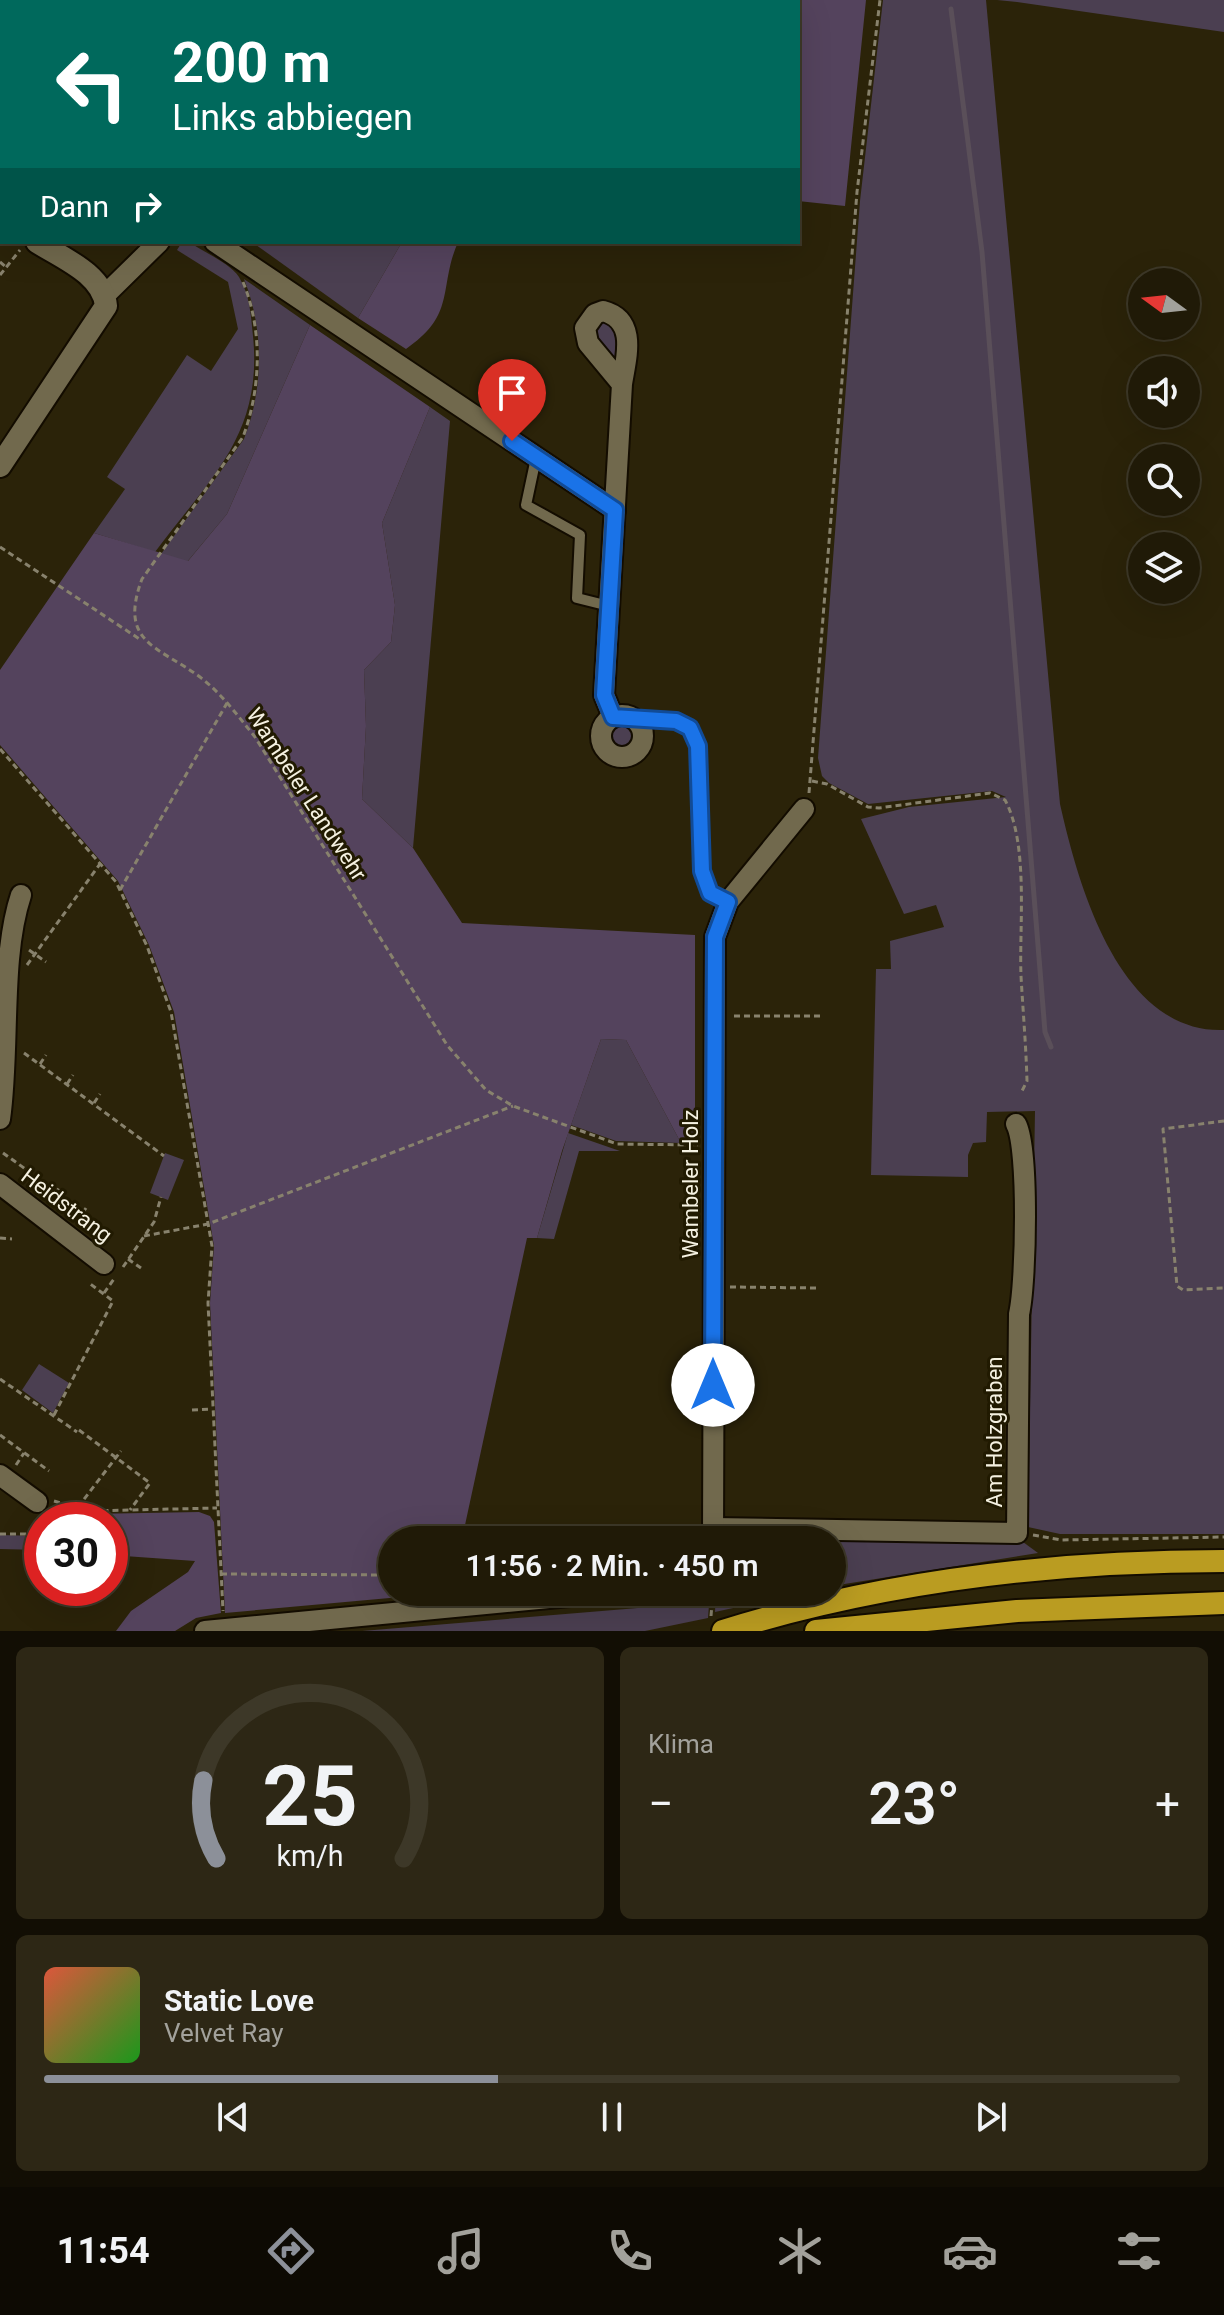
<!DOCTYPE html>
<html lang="de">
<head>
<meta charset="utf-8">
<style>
	:root { --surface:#201a07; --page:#2d2715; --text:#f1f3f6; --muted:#a2a19b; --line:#3d3828; --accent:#8c9099 }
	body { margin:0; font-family:Roboto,sans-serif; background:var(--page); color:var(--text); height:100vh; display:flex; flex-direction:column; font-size:30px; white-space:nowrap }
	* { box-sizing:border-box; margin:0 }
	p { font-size:26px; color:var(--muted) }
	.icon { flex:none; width:44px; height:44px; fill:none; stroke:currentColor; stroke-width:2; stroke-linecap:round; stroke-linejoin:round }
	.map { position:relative; height:1631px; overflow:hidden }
	.panel { display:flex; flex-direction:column; gap:16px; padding:16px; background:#120e04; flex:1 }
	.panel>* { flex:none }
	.guide { position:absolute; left:0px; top:0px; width:800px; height:244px; box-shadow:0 8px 32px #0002,0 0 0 2px var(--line); background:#00695c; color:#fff; overflow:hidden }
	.needle { width:52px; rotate:285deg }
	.buttons { position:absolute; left:1128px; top:268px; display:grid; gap:16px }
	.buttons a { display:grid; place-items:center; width:72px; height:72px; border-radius:50%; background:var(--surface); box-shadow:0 8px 32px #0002,0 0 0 2px var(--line); font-size:40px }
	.speed { position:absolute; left:24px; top:1502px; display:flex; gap:16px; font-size:40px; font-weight:700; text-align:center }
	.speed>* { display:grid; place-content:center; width:104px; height:104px; border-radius:50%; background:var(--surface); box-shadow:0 8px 32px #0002,0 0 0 2px var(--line); line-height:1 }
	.speed .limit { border:12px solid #d22; background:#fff; color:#111 }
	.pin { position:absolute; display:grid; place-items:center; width:68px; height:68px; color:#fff; margin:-82px -34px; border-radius:50% 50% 50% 0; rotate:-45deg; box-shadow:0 0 8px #0007 }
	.pin .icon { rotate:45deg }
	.me { position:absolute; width:88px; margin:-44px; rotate:0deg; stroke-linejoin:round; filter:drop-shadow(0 0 6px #0008) }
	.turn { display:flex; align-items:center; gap:28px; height:168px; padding:0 40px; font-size:36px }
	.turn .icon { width:104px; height:104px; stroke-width:2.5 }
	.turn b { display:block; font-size:56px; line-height:68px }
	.then { display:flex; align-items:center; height:76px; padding:0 40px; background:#0003; gap:16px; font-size:30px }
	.big { font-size:60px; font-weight:600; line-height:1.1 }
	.panel .tile { flex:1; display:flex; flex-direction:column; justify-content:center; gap:12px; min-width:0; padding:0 28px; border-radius:12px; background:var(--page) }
	.panel .dial { align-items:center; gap:0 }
	.dial svg { height:208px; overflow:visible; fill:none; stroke:var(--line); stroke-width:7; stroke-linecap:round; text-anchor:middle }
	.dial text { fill:var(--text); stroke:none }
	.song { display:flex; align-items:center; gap:24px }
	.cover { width:96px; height:96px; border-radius:12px; background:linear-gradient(135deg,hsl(10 70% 55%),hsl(120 70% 35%)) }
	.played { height:8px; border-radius:4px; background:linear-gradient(90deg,var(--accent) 40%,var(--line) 40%) }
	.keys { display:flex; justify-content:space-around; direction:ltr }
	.heat { display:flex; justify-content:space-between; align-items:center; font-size:44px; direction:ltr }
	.panel .tiles { flex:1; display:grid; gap:16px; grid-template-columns:1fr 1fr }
	.tile:last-child { grid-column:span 2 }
	.trip { position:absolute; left:378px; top:1526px; width:468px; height:80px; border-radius:40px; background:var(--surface); box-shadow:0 8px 32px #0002,0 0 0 2px var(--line); font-weight:600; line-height:80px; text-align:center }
	.menu { display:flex; height:128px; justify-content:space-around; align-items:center; background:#0d0a03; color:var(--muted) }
	.menu .icon { width:56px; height:56px }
	.menu .selected { color:var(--accent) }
	.menu b { font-size:36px; color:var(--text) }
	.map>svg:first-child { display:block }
	.green { fill:#4b3f51 }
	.forest { fill:#54435d }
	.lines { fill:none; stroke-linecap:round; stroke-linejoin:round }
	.stream { stroke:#5a4f59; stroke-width:5 }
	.service-casing { stroke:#130c00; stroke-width:14 }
	.minor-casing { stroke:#130c00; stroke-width:24 }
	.tertiary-casing { stroke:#130c00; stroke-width:26 }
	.trunk-casing { stroke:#130c00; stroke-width:26 }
	.path { stroke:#88826d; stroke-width:3; stroke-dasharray:6 4; stroke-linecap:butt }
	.service { stroke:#71694d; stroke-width:10 }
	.minor { stroke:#71694d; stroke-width:20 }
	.tertiary { stroke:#71694d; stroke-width:22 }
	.trunk { stroke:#ba9c21; stroke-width:22 }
	.route-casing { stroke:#114b97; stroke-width:20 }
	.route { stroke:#1a73e8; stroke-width:14 }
	.labels { text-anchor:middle; stroke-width:6; stroke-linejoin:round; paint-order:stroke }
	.street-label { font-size:22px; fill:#f5f1e1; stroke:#211a01 }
</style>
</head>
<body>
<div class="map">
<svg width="1224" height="1631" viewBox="0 0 1224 1631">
	<rect width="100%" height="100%" fill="#2b2309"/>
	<g class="green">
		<path d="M883 0H986L1060 804C1078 884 1119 1034 1224 1030V1534H1060L1028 1527 1035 1111 987 1112 986 1142 973 1143 968 1155V1177L871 1175 876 969H891L890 941 944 927 936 905 904 914 861 819 909 807 1006 797 992 791 868 804 829 783 822 776 818 758 860 201Z"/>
		<polygon points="997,0 1224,0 1224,32 1017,2"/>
		<path d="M182 242H189C203 252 230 263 239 277 250 295 251 316 253 336 263 435 210 478 155 552L94 533 125 489 107 477 187 355 211 371 238 329 228 282 177 250Z"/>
		<polygon points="252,242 402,242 358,318"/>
		<path d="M244 279 310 325 227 514 187 562 161 554 244 439C264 388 264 329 244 279Z"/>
		<polygon points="605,321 614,326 621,359 615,361 594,338 596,326"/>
		<polygon points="430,407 450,421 413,848 362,799 366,726 364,670 391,642 395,605 382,523"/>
		<polygon points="623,723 633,732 635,740 623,751 611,744 611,724"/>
		<polygon points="601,1039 626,1040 681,1143 616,1141 571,1125"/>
		<polygon points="568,1133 620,1151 579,1151 554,1239 537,1238"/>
		<polygon points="165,1153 184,1160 168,1200 150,1193"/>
		<polygon points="39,1364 69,1383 53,1413 22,1390"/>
		<polygon points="0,1535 41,1536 42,1550 0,1549"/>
		<polygon points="832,1541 1023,1542 1038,1553 832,1586"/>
		<polygon points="699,1592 710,1592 708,1618 645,1631 362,1631 650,1607"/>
		<polygon points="716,1592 807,1592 715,1612"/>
	</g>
	<g class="forest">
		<polygon points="410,0 866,0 845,206 798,201 798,2"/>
		<path d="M402 242H458C438 288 457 314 406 349L358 318Z"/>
		<polygon points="310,325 430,407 382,523 395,605 391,642 364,670 366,726 362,799 413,848 462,923 695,935 695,1143 681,1143 626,1040 601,1039 562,1151 537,1238 527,1238 465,1525 466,1540 392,1540 392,1592 456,1592 225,1613 210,1303 214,1246 174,1012 149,945 118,881 0,745 0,670 94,533 188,561 227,514"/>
		<polygon points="199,1512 210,1516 214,1522 221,1613 196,1618 175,1631 116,1631 131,1611 188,1572 195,1561 110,1555 110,1520 84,1518 89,1514"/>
	</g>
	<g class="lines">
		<g class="stream">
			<polyline points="162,2 164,0"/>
			<polyline points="951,9 982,252 1045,1032 1051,1047"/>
			<polyline points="0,242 2,239"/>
		</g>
		<g class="service-casing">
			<g id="service">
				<polyline points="536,458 526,505 580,535 577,598 609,606"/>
				<path d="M637 721C666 717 685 717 698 746L702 871 710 893 728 902"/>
			</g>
		</g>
		<g class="minor-casing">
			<g id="minor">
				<polyline points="377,2 379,0"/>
				<polyline points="215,242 615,510"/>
				<polyline points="105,295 159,242"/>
				<circle cx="622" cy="736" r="21"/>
				<path d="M613 717 604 695 622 384C626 358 638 320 603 311L595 314 585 328 588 343 622 384"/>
				<path d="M0 1119C10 1049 0 958 21 895"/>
				<polyline points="0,1184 104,1264"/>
				<polyline points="0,1475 37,1502"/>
				<path d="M713 1528 1017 1533 1019 1314C1026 1284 1029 1147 1016 1124"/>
				<polyline points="713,1540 715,937 728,902 804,809"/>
				<polyline points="205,1631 611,1592"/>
			</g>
		</g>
		<g class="tertiary-casing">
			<g id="tertiary">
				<polyline points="0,219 2,220"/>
				<path d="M0 466 106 306C103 274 62 258 37 242"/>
			</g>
		</g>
		<g class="trunk-casing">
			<g id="trunk">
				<path d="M723 1631C884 1581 1055 1561 1224 1561"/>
				<polyline points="816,1631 1017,1611 1224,1603"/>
			</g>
		</g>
		<g class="path">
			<polyline points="107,2 108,0"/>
			<polyline points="200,2 201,0"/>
			<polyline points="0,262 6,267"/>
			<polyline points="0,275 20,250"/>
			<path d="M243 282C263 330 261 389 243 437L142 579C118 643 158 646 200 677 222 694 238 716 255 737L447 1045 486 1090 513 1106 617 1144 698 1145"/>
			<polyline points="0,547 141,640"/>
			<polyline points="0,749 116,882 147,946 171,1012 212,1246 208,1303 223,1611"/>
			<path d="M812 781 827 784 868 807 879 808 990 793 1005 800C1029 844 1019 927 1021 976 1023 1011 1026 1046 1027 1081L1021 1093"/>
			<polyline points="809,793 857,192 880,0"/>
			<polyline points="120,890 227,703"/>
			<polyline points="29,950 46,962"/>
			<polyline points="27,965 100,864"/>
			<polyline points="734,1016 820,1016"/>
			<polyline points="24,1053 164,1156"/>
			<polyline points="40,1064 46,1055"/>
			<polyline points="67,1084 73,1075"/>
			<polyline points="94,1103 100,1094"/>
			<polyline points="1224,1121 1163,1129 1177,1286 1183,1290 1224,1288"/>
			<polyline points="3,1153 31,1173"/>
			<polyline points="23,1182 33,1169"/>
			<polyline points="50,1202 59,1188"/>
			<polyline points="77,1221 86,1208"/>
			<polyline points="144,1236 208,1224 513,1106"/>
			<polyline points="0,1238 12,1239"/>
			<polyline points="102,1242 109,1232"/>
			<polyline points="128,1259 141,1268"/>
			<polyline points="123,1267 154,1222 161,1197"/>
			<polyline points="730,1287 819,1288"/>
			<polyline points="104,1293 114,1279"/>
			<polyline points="0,1379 77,1432"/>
			<polyline points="192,1410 212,1409"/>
			<polyline points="54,1415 113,1301 89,1283"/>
			<polyline points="79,1430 150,1483 130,1510"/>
			<polyline points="0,1435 49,1471"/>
			<polyline points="16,1465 24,1453"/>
			<polyline points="54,1501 86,1511 217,1508"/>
			<polyline points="78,1507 121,1451"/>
			<polyline points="81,1520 86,1511"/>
			<polyline points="0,1534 42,1534"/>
			<polyline points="1033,1535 1061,1540 1224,1537"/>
			<polyline points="221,1574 392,1575"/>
			<polyline points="711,1616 713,1592"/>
		</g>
		<use href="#service" class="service"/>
		<use href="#minor" class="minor"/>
		<use href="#tertiary" class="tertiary"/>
		<use href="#trunk" class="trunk"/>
	</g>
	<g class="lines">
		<g class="route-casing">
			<polyline id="route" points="512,441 615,510 604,695 613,717 676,721 690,728 698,746 702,871 710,893 728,902 715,937 713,1385"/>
		</g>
		<use href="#route" class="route"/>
	</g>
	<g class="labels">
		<g class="street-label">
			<text transform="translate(307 794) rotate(57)" y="8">Wambeler Landwehr</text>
			<text transform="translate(690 1184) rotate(-90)" y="8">Wambeler Holz</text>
			<text transform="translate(67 1205) rotate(37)" y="8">Heidstrang</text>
			<text transform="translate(994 1432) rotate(-90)" y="8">Am Holzgraben</text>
		</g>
	</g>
</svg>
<div class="buttons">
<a><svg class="needle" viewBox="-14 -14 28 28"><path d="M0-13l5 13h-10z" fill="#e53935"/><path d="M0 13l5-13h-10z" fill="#a2a19b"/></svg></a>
<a><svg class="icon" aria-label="sound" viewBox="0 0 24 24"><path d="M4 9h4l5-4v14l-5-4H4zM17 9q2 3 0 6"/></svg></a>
<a><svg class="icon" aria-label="search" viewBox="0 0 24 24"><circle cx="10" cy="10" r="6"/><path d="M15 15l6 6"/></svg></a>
<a><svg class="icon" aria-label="layers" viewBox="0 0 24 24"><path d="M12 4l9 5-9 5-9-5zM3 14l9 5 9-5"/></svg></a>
</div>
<div class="speed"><div class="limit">30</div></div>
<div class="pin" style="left:512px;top:441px;background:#d93025"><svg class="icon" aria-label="arrive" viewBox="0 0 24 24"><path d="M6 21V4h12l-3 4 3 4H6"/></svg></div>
<svg class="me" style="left:713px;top:1385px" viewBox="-20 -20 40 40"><circle r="19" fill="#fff"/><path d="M0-13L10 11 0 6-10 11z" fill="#1a73e8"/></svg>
<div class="trip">11:56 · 2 Min. · 450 m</div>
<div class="guide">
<div class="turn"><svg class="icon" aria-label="left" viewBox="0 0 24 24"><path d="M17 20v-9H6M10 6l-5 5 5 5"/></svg><div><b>200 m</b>Links abbiegen</div></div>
<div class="then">Dann<svg class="icon" aria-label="right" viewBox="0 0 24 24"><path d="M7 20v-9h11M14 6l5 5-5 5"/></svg></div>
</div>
</div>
<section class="panel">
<div class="tiles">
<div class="tile dial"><svg viewBox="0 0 100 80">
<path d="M14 69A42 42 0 1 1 86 69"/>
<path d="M14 69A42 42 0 0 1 9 39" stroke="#8c9099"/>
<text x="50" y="56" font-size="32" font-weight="700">25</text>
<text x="50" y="72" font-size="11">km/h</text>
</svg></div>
<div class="tile"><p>Klima</p>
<div class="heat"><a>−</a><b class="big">23°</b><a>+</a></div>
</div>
<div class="tile">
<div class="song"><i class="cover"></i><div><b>Static Love</b><p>Velvet Ray</p></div></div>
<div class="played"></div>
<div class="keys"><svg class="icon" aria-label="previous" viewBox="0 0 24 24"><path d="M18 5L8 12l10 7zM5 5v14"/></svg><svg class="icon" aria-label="pause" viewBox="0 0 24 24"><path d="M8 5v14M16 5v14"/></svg><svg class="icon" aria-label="next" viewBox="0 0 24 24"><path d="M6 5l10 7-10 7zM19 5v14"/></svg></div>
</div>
</div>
</section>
<nav class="menu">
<b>11:54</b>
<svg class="icon selected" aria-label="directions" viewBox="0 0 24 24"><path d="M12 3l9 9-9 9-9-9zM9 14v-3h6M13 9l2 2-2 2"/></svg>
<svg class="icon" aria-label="music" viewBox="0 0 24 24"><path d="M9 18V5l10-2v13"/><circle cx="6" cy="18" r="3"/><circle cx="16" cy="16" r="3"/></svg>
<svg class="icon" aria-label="phone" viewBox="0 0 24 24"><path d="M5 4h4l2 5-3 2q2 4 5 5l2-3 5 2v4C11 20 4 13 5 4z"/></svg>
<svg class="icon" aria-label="climate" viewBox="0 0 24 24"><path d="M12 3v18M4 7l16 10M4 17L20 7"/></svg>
<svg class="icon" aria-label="car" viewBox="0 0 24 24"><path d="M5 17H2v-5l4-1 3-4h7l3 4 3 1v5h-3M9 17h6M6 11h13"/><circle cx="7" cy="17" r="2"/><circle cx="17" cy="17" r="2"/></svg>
<svg class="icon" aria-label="filters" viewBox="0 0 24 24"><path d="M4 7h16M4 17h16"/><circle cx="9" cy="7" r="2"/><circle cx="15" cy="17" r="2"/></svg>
</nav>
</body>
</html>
